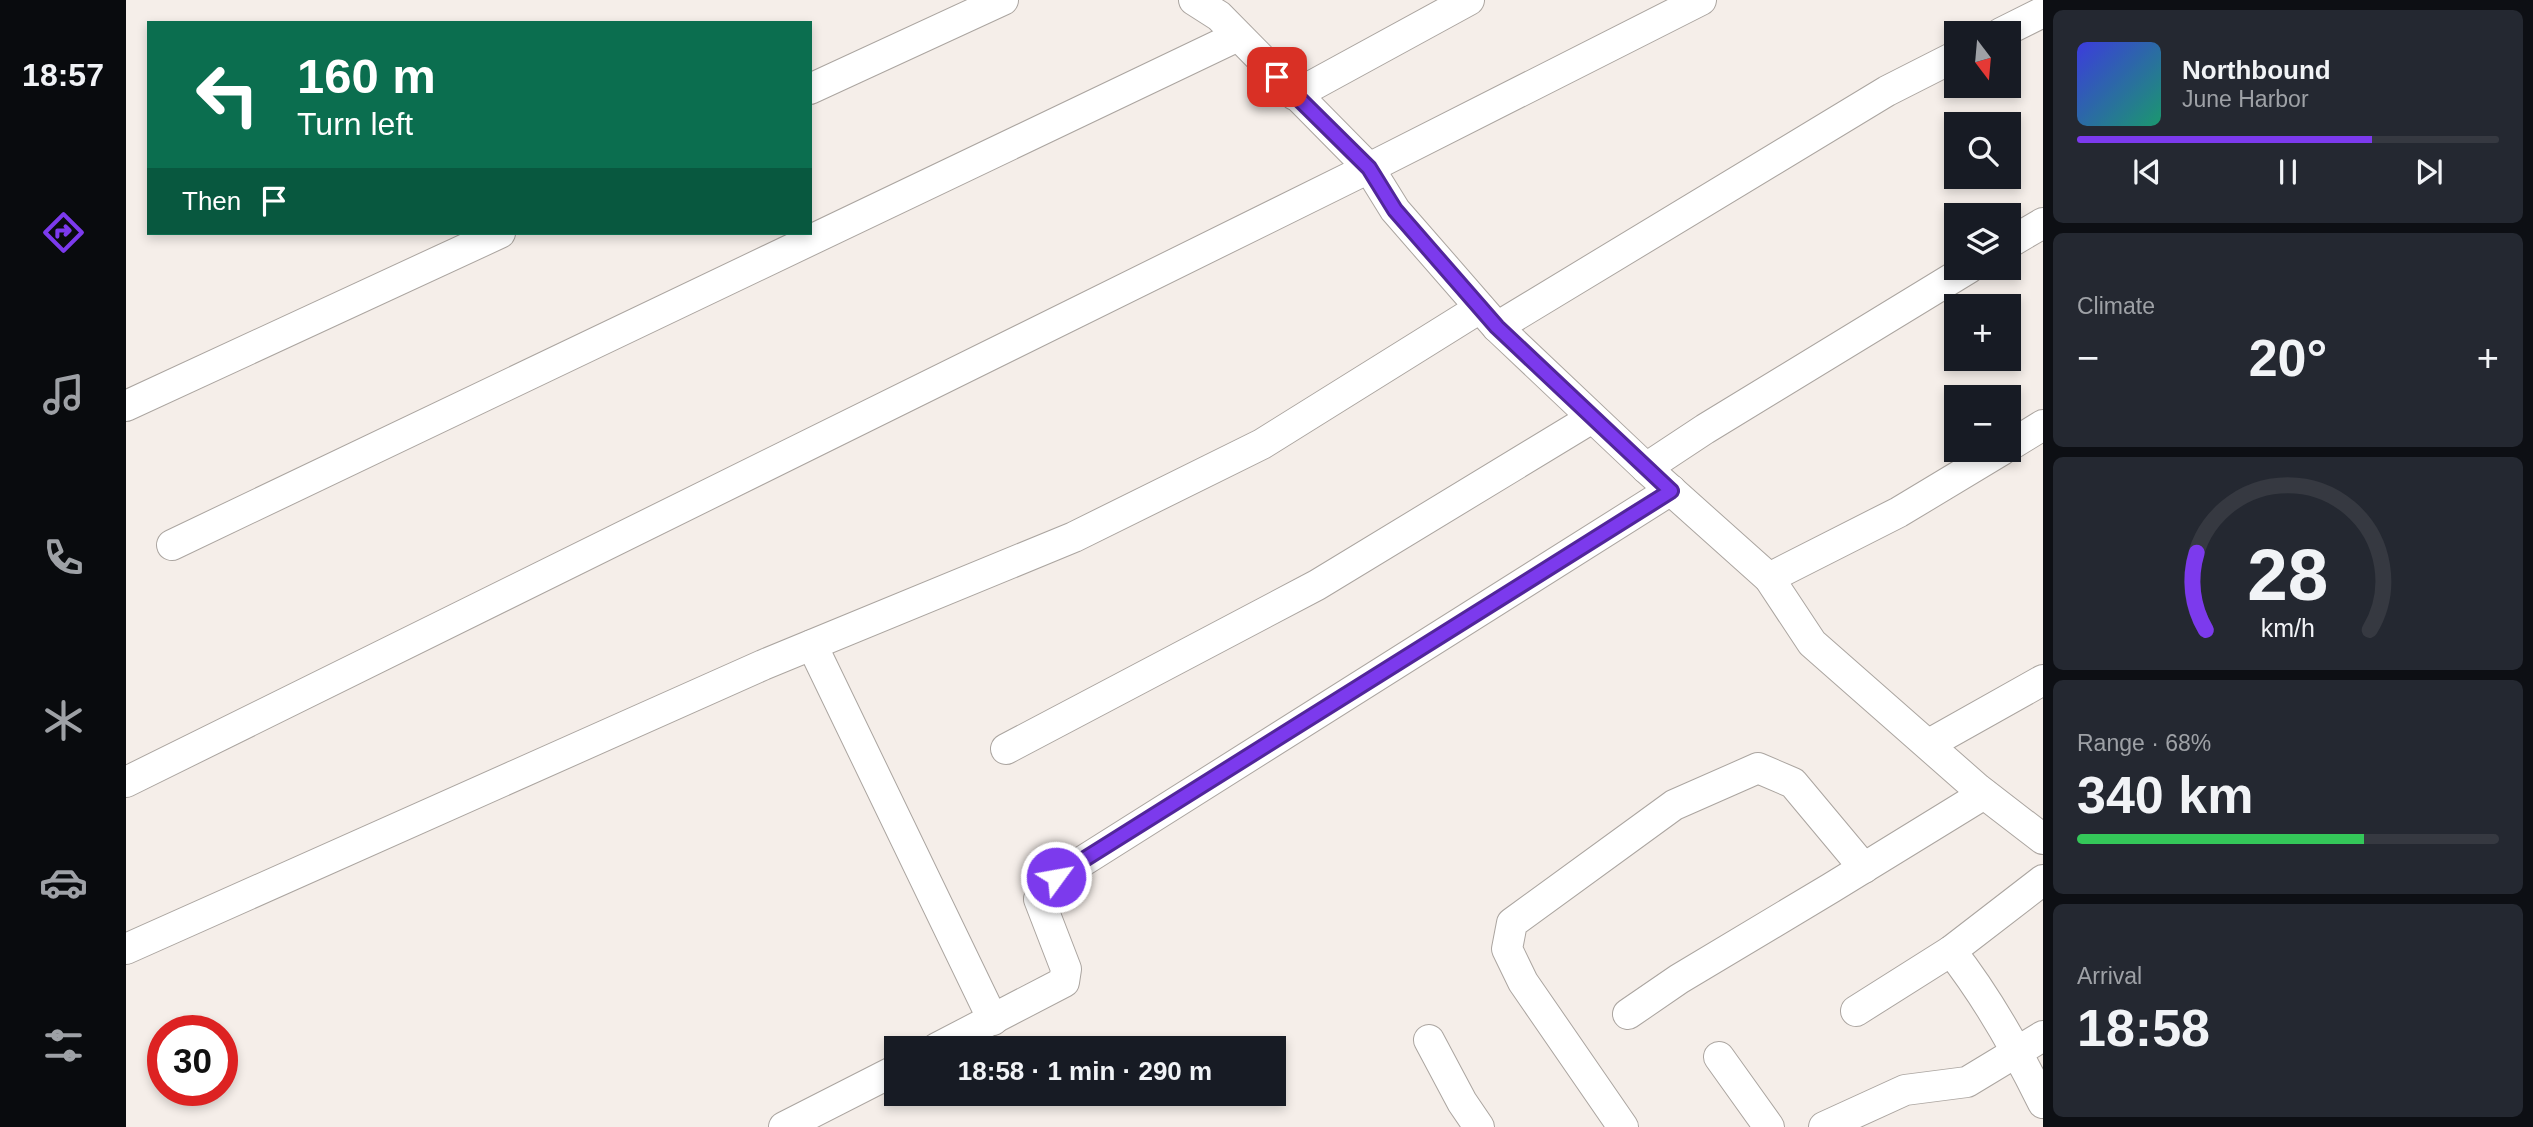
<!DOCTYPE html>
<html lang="en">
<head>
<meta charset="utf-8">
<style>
	:root { --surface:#171b24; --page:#242831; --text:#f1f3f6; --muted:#9ea1a6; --line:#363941; --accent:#7c3aed }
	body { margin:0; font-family:Arial,sans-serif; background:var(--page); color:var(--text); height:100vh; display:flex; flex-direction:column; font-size:26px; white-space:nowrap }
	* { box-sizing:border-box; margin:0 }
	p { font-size:23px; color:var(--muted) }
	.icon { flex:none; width:38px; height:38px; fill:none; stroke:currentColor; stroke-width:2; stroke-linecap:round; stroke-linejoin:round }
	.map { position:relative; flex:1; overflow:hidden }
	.drawer { display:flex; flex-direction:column; gap:10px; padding:10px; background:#0d0f14; width:490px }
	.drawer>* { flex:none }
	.top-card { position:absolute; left:21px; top:21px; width:665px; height:214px; border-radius:0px; box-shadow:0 4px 10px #0003; background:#0b6e4f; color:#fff; overflow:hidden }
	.needle { width:46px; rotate:164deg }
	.buttons { position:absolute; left:1818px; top:21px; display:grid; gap:14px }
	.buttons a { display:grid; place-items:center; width:77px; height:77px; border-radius:0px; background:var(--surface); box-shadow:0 4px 10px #0003; font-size:35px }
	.speed { position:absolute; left:21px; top:1015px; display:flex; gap:14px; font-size:35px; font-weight:700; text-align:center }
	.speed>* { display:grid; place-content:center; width:91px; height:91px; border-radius:50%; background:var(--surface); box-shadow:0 4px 10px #0003; line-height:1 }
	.speed .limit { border:10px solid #d22; background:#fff; color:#111 }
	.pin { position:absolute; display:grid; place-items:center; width:60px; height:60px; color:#fff; margin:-30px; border-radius:14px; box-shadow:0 4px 10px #0006 }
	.me { position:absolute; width:77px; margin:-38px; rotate:58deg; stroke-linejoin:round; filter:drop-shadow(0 0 5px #0008) }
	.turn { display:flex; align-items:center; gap:24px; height:147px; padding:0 35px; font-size:32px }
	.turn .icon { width:91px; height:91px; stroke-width:2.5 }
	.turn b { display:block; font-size:49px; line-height:60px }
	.then { display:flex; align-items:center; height:66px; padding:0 35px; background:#0003; gap:14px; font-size:26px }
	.big { font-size:52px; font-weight:800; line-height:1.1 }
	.drawer .widget { flex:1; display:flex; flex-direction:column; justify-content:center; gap:10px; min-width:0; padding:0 24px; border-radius:10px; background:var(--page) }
	.drawer .dial { align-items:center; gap:0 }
	.dial svg { height:182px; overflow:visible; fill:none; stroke:var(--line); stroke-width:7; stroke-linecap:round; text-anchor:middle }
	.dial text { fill:var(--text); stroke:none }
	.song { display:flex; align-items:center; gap:21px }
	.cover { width:84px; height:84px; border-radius:10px; background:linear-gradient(135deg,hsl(240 70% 55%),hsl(160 70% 35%)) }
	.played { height:7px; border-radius:4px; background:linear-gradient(90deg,var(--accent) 70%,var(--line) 70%) }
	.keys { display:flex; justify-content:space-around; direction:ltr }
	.heat { display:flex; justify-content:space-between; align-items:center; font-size:38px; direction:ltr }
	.charge { height:10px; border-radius:5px; background:linear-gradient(90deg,#34c759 68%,var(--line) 0) }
	.trip { position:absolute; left:758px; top:1036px; width:402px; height:70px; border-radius:0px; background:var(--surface); box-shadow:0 4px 10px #0003; font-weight:800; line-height:70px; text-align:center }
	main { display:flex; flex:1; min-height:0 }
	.menu { display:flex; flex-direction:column; width:126px; justify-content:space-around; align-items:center; background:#090b0e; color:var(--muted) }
	.menu .icon { width:49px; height:49px }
	.menu .active { color:var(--accent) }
	.menu b { font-size:32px; color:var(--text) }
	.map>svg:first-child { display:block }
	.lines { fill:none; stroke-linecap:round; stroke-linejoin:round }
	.street-casing { stroke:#aba5a0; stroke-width:32 }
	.street { stroke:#fff; stroke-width:30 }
	.route-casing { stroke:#51269a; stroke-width:18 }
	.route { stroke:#7c3aed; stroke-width:12 }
</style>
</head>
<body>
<main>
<nav class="menu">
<b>18:57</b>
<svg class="icon active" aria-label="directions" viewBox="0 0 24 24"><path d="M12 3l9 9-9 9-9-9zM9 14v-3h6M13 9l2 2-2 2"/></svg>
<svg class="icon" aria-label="music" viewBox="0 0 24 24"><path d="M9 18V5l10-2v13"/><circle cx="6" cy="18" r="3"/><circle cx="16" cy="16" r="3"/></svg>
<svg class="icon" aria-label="phone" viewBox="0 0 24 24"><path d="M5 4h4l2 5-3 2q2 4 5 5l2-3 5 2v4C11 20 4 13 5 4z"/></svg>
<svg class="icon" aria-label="climate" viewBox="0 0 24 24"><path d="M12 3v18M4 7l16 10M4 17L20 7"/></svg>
<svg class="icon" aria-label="car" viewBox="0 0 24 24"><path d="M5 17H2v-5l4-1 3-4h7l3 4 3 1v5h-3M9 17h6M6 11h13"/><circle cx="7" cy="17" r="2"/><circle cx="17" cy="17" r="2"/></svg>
<svg class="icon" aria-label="filters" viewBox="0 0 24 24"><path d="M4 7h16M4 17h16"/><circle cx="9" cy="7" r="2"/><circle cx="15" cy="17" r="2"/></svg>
</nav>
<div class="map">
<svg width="1917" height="1127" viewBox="0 0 1917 1127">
	<rect width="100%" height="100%" fill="#f5eee9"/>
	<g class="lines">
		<g class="street-casing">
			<g id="street">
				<polyline points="1068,0 1093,16 1243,168 1269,210 1371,327 1520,468 1643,578 1686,643 1852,789 1917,839"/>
				<polyline points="1875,33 1917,12"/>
				<polyline points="684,89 877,0"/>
				<polyline points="1169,95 1343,0"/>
				<polyline points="1883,243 1917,223"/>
				<polyline points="1371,327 1761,91 1830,56"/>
				<polyline points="0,406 374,233"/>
				<polyline points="1883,446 1917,425"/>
				<polyline points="1520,468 1579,429 1843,268"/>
				<polyline points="46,545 1112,36"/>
				<polyline points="1643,578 1773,512 1876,450"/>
				<polyline points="686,645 867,1020"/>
				<polyline points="1803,744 1917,680"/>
				<polyline points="880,749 1191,585 1466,418"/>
				<polyline points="0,782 1243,168 1575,0"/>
				<polyline points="0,949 637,665 948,537 1136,444 1354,308"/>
				<path d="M1825 951C1862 998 1891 1050 1917 1103"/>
				<polyline points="1730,1011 1825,951 1917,880"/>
				<polyline points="1502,1014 1553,979 1705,888 1858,794"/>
				<polyline points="1303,1040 1336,1102 1353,1127"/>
				<polyline points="811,1048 938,982 940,969 913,899 919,885 1545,490"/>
				<polyline points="1593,1057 1643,1127"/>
				<polyline points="658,1127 770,1070"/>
				<polyline points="1497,1127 1397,982 1381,949 1386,923 1548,805 1632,768 1667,783 1738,868"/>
				<polyline points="1698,1127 1779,1090 1841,1082 1917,1036"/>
			</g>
		</g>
		<use href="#street" class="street"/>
	</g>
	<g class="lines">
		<g class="route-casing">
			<polyline id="route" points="930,877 1545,491 1371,327 1269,210 1243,168 1151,77"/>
		</g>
		<use href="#route" class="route"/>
	</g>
</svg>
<div class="buttons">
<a><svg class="needle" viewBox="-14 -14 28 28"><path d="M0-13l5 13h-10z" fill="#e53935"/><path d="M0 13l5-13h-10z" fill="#9ea1a6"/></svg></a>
<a><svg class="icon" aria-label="search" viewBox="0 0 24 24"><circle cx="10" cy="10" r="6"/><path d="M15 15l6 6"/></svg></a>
<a><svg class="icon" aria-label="layers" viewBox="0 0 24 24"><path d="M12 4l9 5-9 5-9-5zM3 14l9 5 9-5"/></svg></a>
<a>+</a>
<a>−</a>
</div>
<div class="speed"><div class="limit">30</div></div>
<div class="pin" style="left:1151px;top:77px;background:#d93025"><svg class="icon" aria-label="arrive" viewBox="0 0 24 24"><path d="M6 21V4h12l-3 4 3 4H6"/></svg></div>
<svg class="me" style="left:930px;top:877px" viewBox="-20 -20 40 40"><circle r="17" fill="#7c3aed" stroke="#fff" stroke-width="3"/><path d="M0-11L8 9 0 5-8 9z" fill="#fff"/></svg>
<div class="trip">18:58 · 1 min · 290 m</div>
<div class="top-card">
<div class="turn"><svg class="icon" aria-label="left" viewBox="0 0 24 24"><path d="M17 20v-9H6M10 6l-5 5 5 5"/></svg><div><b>160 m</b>Turn left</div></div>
<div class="then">Then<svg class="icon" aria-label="arrive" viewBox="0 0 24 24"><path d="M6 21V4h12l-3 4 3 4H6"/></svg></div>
</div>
</div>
<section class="drawer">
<div class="widget">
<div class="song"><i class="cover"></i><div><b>Northbound</b><p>June Harbor</p></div></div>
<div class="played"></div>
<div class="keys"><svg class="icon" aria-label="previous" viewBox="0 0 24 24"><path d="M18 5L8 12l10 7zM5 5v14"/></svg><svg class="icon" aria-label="pause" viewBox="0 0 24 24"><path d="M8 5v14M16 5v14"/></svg><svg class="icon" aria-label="next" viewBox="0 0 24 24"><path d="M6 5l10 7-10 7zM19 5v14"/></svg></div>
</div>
<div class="widget"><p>Climate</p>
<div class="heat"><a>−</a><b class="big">20°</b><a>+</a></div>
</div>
<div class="widget dial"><svg viewBox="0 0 100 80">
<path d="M14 69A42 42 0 1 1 86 69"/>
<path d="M14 69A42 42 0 0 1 10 35" stroke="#7c3aed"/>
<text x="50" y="56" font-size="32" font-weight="700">28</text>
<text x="50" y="72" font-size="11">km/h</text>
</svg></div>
<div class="widget"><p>Range · 68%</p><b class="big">340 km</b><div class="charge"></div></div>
<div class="widget"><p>Arrival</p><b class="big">18:58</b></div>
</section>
</main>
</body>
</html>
